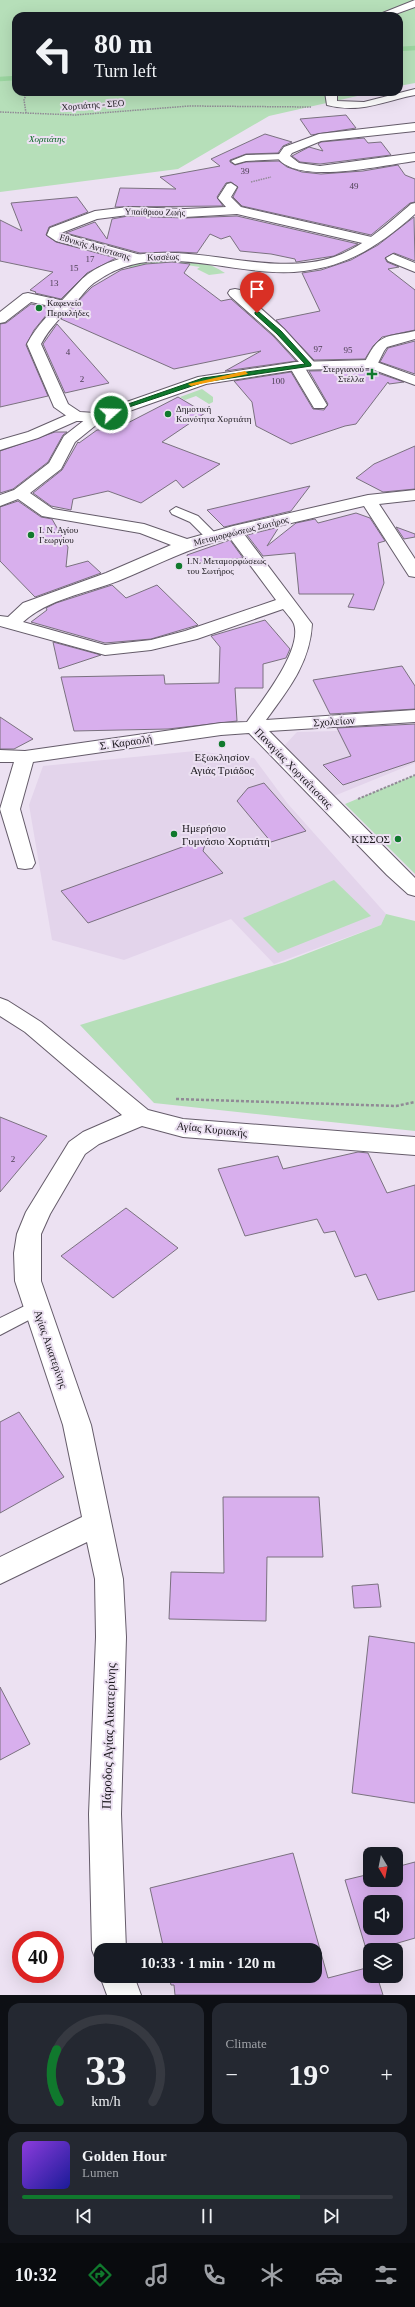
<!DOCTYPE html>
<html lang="en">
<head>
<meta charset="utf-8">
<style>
	:root { --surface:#171b24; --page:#242831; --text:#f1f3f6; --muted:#9ea1a6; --line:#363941; --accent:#10792d }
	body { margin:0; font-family:Georgia,serif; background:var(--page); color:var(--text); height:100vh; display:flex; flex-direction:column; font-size:15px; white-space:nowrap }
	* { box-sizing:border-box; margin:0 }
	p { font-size:13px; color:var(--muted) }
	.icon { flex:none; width:22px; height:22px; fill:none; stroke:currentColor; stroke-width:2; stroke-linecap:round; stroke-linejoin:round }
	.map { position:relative; height:1995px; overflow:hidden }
	.details { display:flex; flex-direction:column; gap:8px; padding:8px; background:#0d0f14; flex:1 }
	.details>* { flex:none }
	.guide { position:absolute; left:12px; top:12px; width:391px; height:84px; border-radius:12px; box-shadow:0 4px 16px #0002; background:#171b24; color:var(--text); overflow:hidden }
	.needle { width:26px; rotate:170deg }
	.controls { position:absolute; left:363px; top:1847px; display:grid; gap:8px }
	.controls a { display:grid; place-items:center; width:40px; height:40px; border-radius:8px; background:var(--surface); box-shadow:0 4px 16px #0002; font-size:20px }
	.speed { position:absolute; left:12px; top:1931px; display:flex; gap:8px; font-size:20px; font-weight:700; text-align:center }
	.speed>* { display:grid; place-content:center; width:52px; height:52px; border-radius:50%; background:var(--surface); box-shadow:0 4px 16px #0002; line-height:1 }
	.speed .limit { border:6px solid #d22; background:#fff; color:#111 }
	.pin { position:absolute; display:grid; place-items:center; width:34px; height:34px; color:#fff; margin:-41px -17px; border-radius:50% 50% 50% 0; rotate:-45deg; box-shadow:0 0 4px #0007 }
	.pin .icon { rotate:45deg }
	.me { position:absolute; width:44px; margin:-22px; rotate:70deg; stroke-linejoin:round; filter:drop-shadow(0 0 3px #0008) }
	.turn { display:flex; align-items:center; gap:14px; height:84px; padding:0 16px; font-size:18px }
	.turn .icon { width:52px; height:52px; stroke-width:2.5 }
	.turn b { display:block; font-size:28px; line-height:34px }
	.big { font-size:30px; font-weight:700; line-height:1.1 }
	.details .tile { flex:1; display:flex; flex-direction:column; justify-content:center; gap:6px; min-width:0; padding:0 14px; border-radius:12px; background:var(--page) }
	.details .dial { align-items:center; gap:0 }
	.dial svg { height:104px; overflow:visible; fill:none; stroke:var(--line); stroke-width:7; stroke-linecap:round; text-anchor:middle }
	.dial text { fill:var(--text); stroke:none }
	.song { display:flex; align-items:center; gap:12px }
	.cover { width:48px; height:48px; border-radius:6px; background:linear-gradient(135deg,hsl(270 70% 55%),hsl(240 70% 35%)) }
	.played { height:4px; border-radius:2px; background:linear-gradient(90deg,var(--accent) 75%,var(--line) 75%) }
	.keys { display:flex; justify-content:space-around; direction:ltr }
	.heat { display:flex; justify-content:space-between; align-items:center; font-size:22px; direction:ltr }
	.details .tiles { flex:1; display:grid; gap:8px; grid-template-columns:1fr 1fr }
	.tile:last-child { grid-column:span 2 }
	.trip { position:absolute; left:94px; top:1943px; width:228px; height:40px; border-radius:12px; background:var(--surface); box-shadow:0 4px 16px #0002; font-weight:700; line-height:40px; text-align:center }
	.tabs { display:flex; height:64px; justify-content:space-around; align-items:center; background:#090b0e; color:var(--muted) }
	.tabs .icon { width:28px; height:28px }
	.tabs .on { color:var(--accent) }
	.tabs b { font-size:18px; color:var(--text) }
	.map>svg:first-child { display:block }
	.built { fill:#e3d4eb }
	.green { fill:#b6dfb9 }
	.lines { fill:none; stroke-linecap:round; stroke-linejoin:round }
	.stream { stroke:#9bd6a0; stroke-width:4.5 }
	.building { fill:#d8afed; stroke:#7a717f; fill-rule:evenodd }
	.service-casing { stroke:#655c6a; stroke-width:2 }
	.minor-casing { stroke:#655c6a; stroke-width:2 }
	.tertiary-casing { stroke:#655c6a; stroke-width:2 }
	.path-far2 { stroke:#918a96; stroke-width:1.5; stroke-dasharray:1.5 1; stroke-linecap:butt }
	.path-far1 { stroke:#918a96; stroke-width:2; stroke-dasharray:2.5 1.5; stroke-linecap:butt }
	.path { stroke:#918a96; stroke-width:2.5; stroke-dasharray:3 2; stroke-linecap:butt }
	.service { fill:#fff; fill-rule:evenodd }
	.minor { fill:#fff; fill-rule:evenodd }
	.tertiary { fill:#fff; fill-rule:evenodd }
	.route { fill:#10792d; stroke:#0a4f1d }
	.slow { fill:#f59e0b }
	.poi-dot { fill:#10792d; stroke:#ece1f2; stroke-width:1.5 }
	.labels { text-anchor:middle; stroke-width:4; stroke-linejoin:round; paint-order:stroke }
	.far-street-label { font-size:9px; fill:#1b181d; stroke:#ece1f2 }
	.far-park-label { font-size:9px; font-style:italic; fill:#056321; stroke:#ece1f2 }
	.number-label { font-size:9px; fill:#4a3e51 }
	.far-poi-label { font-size:9px; fill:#1b181d; stroke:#ece1f2; text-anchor:start }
	.street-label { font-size:11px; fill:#1b181d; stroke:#ece1f2 }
	.poi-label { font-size:11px; fill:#1b181d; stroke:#ece1f2 }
	.near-street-label { font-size:13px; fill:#1b181d; stroke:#ece1f2 }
</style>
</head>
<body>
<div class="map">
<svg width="415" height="1995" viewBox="0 0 415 1995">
	<rect width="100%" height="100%" fill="#ece1f2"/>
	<g class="built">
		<polygon points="415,729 415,763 334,796 284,746 297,732"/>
		<polygon points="195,751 254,758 288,804 386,914 381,925 274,964 231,919 124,960 52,940 29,805 43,766"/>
	</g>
	<g class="green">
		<polygon points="0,0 415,0 415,83 399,86 399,16 16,16 16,92 375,92 269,116 178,169 0,192"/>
		<path d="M160 260C184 260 205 259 225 273L209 275 197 269 200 267 166 262 138 272 127 266 142 261Z"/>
		<polygon points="202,389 213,397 213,402 209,404 196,396 185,400 180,397"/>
		<polygon points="415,775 415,874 345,804"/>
		<polygon points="334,880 371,916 278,953 243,918"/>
		<polygon points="386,914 415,921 415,1131 154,1103 80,1025 285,962 381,925"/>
	</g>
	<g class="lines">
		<g class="stream">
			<polyline points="399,49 415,48"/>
			<polyline points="0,79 16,78"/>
		</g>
	</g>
	<g class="building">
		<polygon points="346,115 356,128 311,135 300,119"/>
		<polygon points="265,134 292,142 283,146 278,153 246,154 230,160 230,162 235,165 246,162 279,161 287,167 302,172 321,174 363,171 398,165 405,175 415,179 415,202 410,203 371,235 242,206 233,197 238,187 231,182 226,183 217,197 223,206 115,207 120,188 176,189 160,177 220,166 211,159"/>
		<polygon points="364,138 368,143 381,142 391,155 320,164 300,162 292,156 309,147 323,151 318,144 321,142"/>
		<polygon points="77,197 88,212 49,227 46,235 56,242 116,258 87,273 61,299 35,293 36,292 30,290 53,272 0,261 0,220 22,231 11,203"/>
		<polygon points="128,216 185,218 237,216 358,244 334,256 296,262 295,259 271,254 240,251 230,236 221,239 210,234 197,253 178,252 140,253 66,233 95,222 107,239 112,219"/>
		<polygon points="414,217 415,261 394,253 385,258 387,262 399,267 388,269 415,290 415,330 382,337 373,346 365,359 314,360 276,320 320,311 302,273 321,270 351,260 378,245"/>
		<polygon points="172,262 190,264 184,273 221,301 231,299 273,336 296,361 225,371 261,351 174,369 61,319 92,287 121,270 146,264"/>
		<polygon points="31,304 52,308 34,330 26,345 48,396 0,407 0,324 6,323"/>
		<polygon points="57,324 109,383 65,393 43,344"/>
		<polygon points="415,341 415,374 380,362 388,348"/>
		<polygon points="369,370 404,382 389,384 388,382 356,424 345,426 291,444 256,426 252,402 234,381 291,372 313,409 324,410 328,404 309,371"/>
		<polygon points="178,397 205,413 162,442 220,464 183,488 176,480 141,503 108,491 73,499 71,510 51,506 33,493 62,470 78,442 79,443 97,430 116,429"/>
		<polygon points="55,432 67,432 63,435 48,462 13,489 0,493 0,451"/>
		<polygon points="415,446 415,489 383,492 356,478 374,464"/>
		<polygon points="310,486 291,511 224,527 207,510"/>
		<polygon points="18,501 41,517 52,519 68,547 66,567 88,561 101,573 35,597 0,561 0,507"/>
		<polygon points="356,513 370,518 385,541 378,543 384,583 374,610 348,607 354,594 299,594 295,553 263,556 247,535 279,527 267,546 296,523 315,519 318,523"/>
		<polygon points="396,527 415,534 415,537 404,539"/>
		<polygon points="230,540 243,558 189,564 187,555"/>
		<polygon points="112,585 126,598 157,585 198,625 151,639 105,643 31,622 47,610 46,608 56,603"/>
		<polygon points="265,620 290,649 286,658 263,664 263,688 235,688 237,721 168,729 74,731 61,677 164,675 165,684 219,683 220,647 211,636"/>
		<polygon points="53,642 101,655 59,669"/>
		<polygon points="402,666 415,686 415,709 330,714 313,680"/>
		<polygon points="0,717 33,739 14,749 0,749"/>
		<polygon points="415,724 415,761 343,785 323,765 351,756 337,728"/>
		<polygon points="264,783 306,831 271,842 237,801 248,788"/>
		<polygon points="207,838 203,851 223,873 88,923 61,891"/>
		<polygon points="0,1117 47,1136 0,1192"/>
		<polygon points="358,1152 368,1153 387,1193 415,1185 415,1291 378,1300 366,1274 355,1277 335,1231 324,1233 317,1219 245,1236 218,1169 278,1156 283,1169"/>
		<polygon points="126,1208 178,1248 113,1298 61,1256"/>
		<polygon points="19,1412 64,1477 0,1513 0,1422"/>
		<polygon points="223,1497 319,1497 323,1557 267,1557 266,1621 169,1619 171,1572 224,1573"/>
		<polygon points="378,1584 381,1607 354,1608 352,1586"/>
		<polygon points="369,1636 415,1643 415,1803 352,1793"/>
		<polygon points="0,1687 30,1744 0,1760"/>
		<polygon points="293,1853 328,1978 370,1967 370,1976 377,1976 383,1995 175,1995 174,1985 171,1985 169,1976 315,1976 315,1950 164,1950 150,1888"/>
		<path d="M415 1862V1938L367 1952 345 1880 370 1874V1880H396V1867ZM370 1902H396V1928H370Z"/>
	</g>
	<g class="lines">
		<g class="service-casing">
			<g id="service">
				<polygon points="283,154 286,155 286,159 246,161 235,164 231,161 246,155"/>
				<polygon points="176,507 198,516 216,534 218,537 216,540 208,540 190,522 172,514 170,511"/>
				<polygon points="37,1300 44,1302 46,1307 44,1312 0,1335 0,1318"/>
			</g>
		</g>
		<g class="minor-casing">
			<g id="minor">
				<polygon points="231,183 237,187 231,197 241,207 376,238 378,241 371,245 237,214 185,217 128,215 97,219 61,233 141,255 143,258 136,262 56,241 47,235 50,228 95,211 128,207 185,209 226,207 218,198 227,184"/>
				<polygon points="393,254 415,263 415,272 388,261 386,258"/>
				<polygon points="235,289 240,290 284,329 314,362 316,365 314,368 305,368 327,405 324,408 314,408 289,366 291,363 299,362 274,335 230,296 228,293 230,290"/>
				<polygon points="28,293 69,302 71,305 64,309 31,302 5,322 0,323 0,312 23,294"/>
				<path d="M415 331V339L387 347 384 351 376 367H366L364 364C379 333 383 338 415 331Z"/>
				<polygon points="76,411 84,416 81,419 38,438 0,450 0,440 28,432"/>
				<path d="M96 413 101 415 104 418 101 421 75 442 61 469 30 493 53 509 144 524 187 539 233 526 368 495 415 490V500L379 504 415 559V577L409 576 364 506 244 534 312 624C310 663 288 690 266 720L415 710V722L269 731 415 878V896L408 894 387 875 249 733 221 735 33 762 20 809 35 863 32 868 25 869 18 868 0 809 14 762H0V750L25 751 221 723 247 722C261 702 303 650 294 624 292 619 286 613 283 609L197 639 151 650 105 655 0 626V616L8 617 23 603 106 573 171 545 140 533 42 516 18 499 0 506V495L14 490 49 463 64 436 91 415ZM230 538 276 600 185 631 151 640 105 645 23 622C48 599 87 593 118 581 155 566 190 547 230 538Z"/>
				<polygon points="0,998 8,1001 41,1022 148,1110 183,1119 415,1137 415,1155 183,1137 142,1126 99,1144 85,1154 50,1214 41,1234 41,1281 91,1425 123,1579 126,1637 121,1814 126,1950 101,1950 101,1963 97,1962 92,1950 89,1814 96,1637 95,1579 87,1542 0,1584 0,1557 82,1517 63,1425 15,1281 14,1253 17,1234 26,1212 69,1142 83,1132 122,1115 25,1032 0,1016"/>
				<polygon points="101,1974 101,1976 134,1976 141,1995 107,1995 100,1976"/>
			</g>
		</g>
		<g class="tertiary-casing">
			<g id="tertiary">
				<polygon points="415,0 415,7 390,16 375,16"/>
				<path d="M415 89V95C383 101 361 114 327 105L325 92H337V101L364 102Z"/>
				<path d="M415 123V131L321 141 292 153 290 156 299 163 320 166 415 153V161C383 165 297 186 277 157L284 147 319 134Z"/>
				<path d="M415 203V214C381 244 351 265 304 271 237 280 158 237 97 281 88 286 83 295 76 302 63 315 50 327 41 344L68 404 80 412 95 413 198 377 296 362 371 360 415 376V385L369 368 296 370 206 384 101 421H76L71 419 54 407 27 344C37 325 52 311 67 295 74 288 80 280 88 274 163 223 254 283 334 257 363 247 388 224 411 204Z"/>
			</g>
		</g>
		<g class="path-far2">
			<polyline points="0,112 75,115 189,106 311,107"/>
			<polyline points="26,113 24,100 27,92"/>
			<polyline points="251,182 271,177"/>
		</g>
		<polyline class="path-far1" points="358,799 415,775"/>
		<polyline class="path" points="176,1099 396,1106 415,1102"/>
		<use href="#service" class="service"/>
		<use href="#minor" class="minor"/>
		<use href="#tertiary" class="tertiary"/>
	</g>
	<polygon class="route" points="255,312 259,312 281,331 311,364 311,366 204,382 108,414 108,411 203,378 305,364 277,334 255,314"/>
	<polygon class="slow" points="245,371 248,374 191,386 188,384"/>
	<g class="poi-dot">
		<circle cx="39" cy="308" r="4"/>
		<path d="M370 368h4v4h4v4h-4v4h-4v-4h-4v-4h4z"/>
		<circle cx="168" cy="414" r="4"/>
		<circle cx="31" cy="535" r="4"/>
		<circle cx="179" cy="566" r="4"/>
		<circle cx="222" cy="744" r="4"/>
		<circle cx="174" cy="834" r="4"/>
		<circle cx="398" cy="839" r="4"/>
	</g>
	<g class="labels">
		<g class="far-street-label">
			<text transform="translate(93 105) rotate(-4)" y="3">Χορτιάτης - ΣΕΟ</text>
			<text transform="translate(155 212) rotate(1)" y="3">Υπαίθριου Ζωής</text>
			<text transform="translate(95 247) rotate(16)" y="3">Εθνικής Αντίστασης</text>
			<text transform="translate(163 257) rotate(-2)" y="3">Κισσέως</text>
			<text transform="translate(241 531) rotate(-14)" y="3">Μεταμορφώσεως Σωτήρος</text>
		</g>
		<g class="far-park-label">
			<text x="47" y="142">Χορτιάτης</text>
		</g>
		<g class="number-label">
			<text x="245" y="174">39</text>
			<text x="354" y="189">49</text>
			<text x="90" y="262">17</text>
			<text x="74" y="271">15</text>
			<text x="54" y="286">13</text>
			<text x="318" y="352">97</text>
			<text x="348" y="353">95</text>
			<text x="68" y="355">4</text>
			<text x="82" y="382">2</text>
			<text x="278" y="384">100</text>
			<text x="13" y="1162">2</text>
		</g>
		<g class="far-poi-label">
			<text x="47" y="306">Καφενείο<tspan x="47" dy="10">Περικλήδες</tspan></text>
			<text x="364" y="372" text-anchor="end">Στεργιανού<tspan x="364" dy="10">Στέλλα</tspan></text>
			<text x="176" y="412">Δημοτική<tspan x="176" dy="10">Κοινότητα Χορτιάτη</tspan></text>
			<text x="39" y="533">Ι. Ν. Αγίου<tspan x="39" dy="10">Γεωργίου</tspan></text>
			<text x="187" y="564">I.N. Μεταμορφώσεως<tspan x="187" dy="10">του Σωτήρος</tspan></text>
		</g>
		<g class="street-label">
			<text transform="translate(334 721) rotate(-4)" y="4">Σχολείων</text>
			<text transform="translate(126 742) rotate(-8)" y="4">Σ. Καραολή</text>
			<text transform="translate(294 768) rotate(46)" y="4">Παναγίας Χορταΐτισσας</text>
			<text transform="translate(212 1129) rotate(6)" y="4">Αγίας Κυριακής</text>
			<text transform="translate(51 1349) rotate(71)" y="4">Αγίας Αικατερίνης</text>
		</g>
		<g class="poi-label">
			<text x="222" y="761">Εξωκλησίον<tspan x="222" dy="13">Αγιάς Τριάδος</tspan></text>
			<text x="182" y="832" text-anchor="start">Ημερήσιο<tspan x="182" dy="13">Γυμνάσιο Χορτιάτη</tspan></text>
			<text x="390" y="843" text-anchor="end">ΚΙΣΣΟΣ</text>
		</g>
		<g class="near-street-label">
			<text transform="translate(108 1736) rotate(-88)" y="5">Πάροδος Αγίας Αικατερίνης</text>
		</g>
	</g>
</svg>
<div class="controls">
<a><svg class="needle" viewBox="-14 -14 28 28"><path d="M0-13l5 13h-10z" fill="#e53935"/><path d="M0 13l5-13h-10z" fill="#9ea1a6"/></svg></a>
<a><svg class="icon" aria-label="sound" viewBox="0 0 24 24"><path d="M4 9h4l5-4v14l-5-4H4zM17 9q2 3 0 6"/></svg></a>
<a><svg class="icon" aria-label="layers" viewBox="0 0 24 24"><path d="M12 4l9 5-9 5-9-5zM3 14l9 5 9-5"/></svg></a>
</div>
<div class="speed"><div class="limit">40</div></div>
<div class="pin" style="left:257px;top:313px;background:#d93025"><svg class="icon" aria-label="arrive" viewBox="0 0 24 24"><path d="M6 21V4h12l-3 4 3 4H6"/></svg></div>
<svg class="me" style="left:111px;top:413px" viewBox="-20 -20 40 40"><circle r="17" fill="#10792d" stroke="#fff" stroke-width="3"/><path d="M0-11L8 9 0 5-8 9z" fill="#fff"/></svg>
<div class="trip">10:33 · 1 min · 120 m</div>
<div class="guide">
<div class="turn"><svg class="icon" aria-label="left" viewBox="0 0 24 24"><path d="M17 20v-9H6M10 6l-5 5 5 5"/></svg><div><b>80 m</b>Turn left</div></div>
</div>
</div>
<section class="details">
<div class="tiles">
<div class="tile dial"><svg viewBox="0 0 100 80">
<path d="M14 69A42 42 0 1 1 86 69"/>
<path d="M14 69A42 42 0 0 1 12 29" stroke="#10792d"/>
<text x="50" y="56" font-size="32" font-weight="700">33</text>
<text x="50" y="72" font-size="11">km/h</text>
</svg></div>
<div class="tile"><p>Climate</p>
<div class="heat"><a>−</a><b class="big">19°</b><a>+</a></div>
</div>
<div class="tile">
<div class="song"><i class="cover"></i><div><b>Golden Hour</b><p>Lumen</p></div></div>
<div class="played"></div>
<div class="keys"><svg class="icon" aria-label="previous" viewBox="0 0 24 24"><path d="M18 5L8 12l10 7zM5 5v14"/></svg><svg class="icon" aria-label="pause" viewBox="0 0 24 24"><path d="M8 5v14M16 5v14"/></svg><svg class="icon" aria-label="next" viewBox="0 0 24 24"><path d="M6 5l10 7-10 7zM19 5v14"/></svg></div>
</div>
</div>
</section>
<nav class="tabs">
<b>10:32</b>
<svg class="icon on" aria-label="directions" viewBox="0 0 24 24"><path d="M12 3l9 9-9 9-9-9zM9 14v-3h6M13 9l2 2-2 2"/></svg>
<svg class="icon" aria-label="music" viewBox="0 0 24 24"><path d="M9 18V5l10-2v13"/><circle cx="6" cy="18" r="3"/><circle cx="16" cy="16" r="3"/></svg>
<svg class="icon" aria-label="phone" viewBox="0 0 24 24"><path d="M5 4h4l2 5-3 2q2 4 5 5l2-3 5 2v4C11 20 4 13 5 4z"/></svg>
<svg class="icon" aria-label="climate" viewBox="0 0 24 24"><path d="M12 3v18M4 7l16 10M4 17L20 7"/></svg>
<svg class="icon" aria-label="car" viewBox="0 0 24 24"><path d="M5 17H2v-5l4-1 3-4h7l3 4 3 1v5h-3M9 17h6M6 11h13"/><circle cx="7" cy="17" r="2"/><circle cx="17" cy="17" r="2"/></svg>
<svg class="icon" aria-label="filters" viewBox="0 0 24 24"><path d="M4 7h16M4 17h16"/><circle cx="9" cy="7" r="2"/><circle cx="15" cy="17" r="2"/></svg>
</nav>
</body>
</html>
